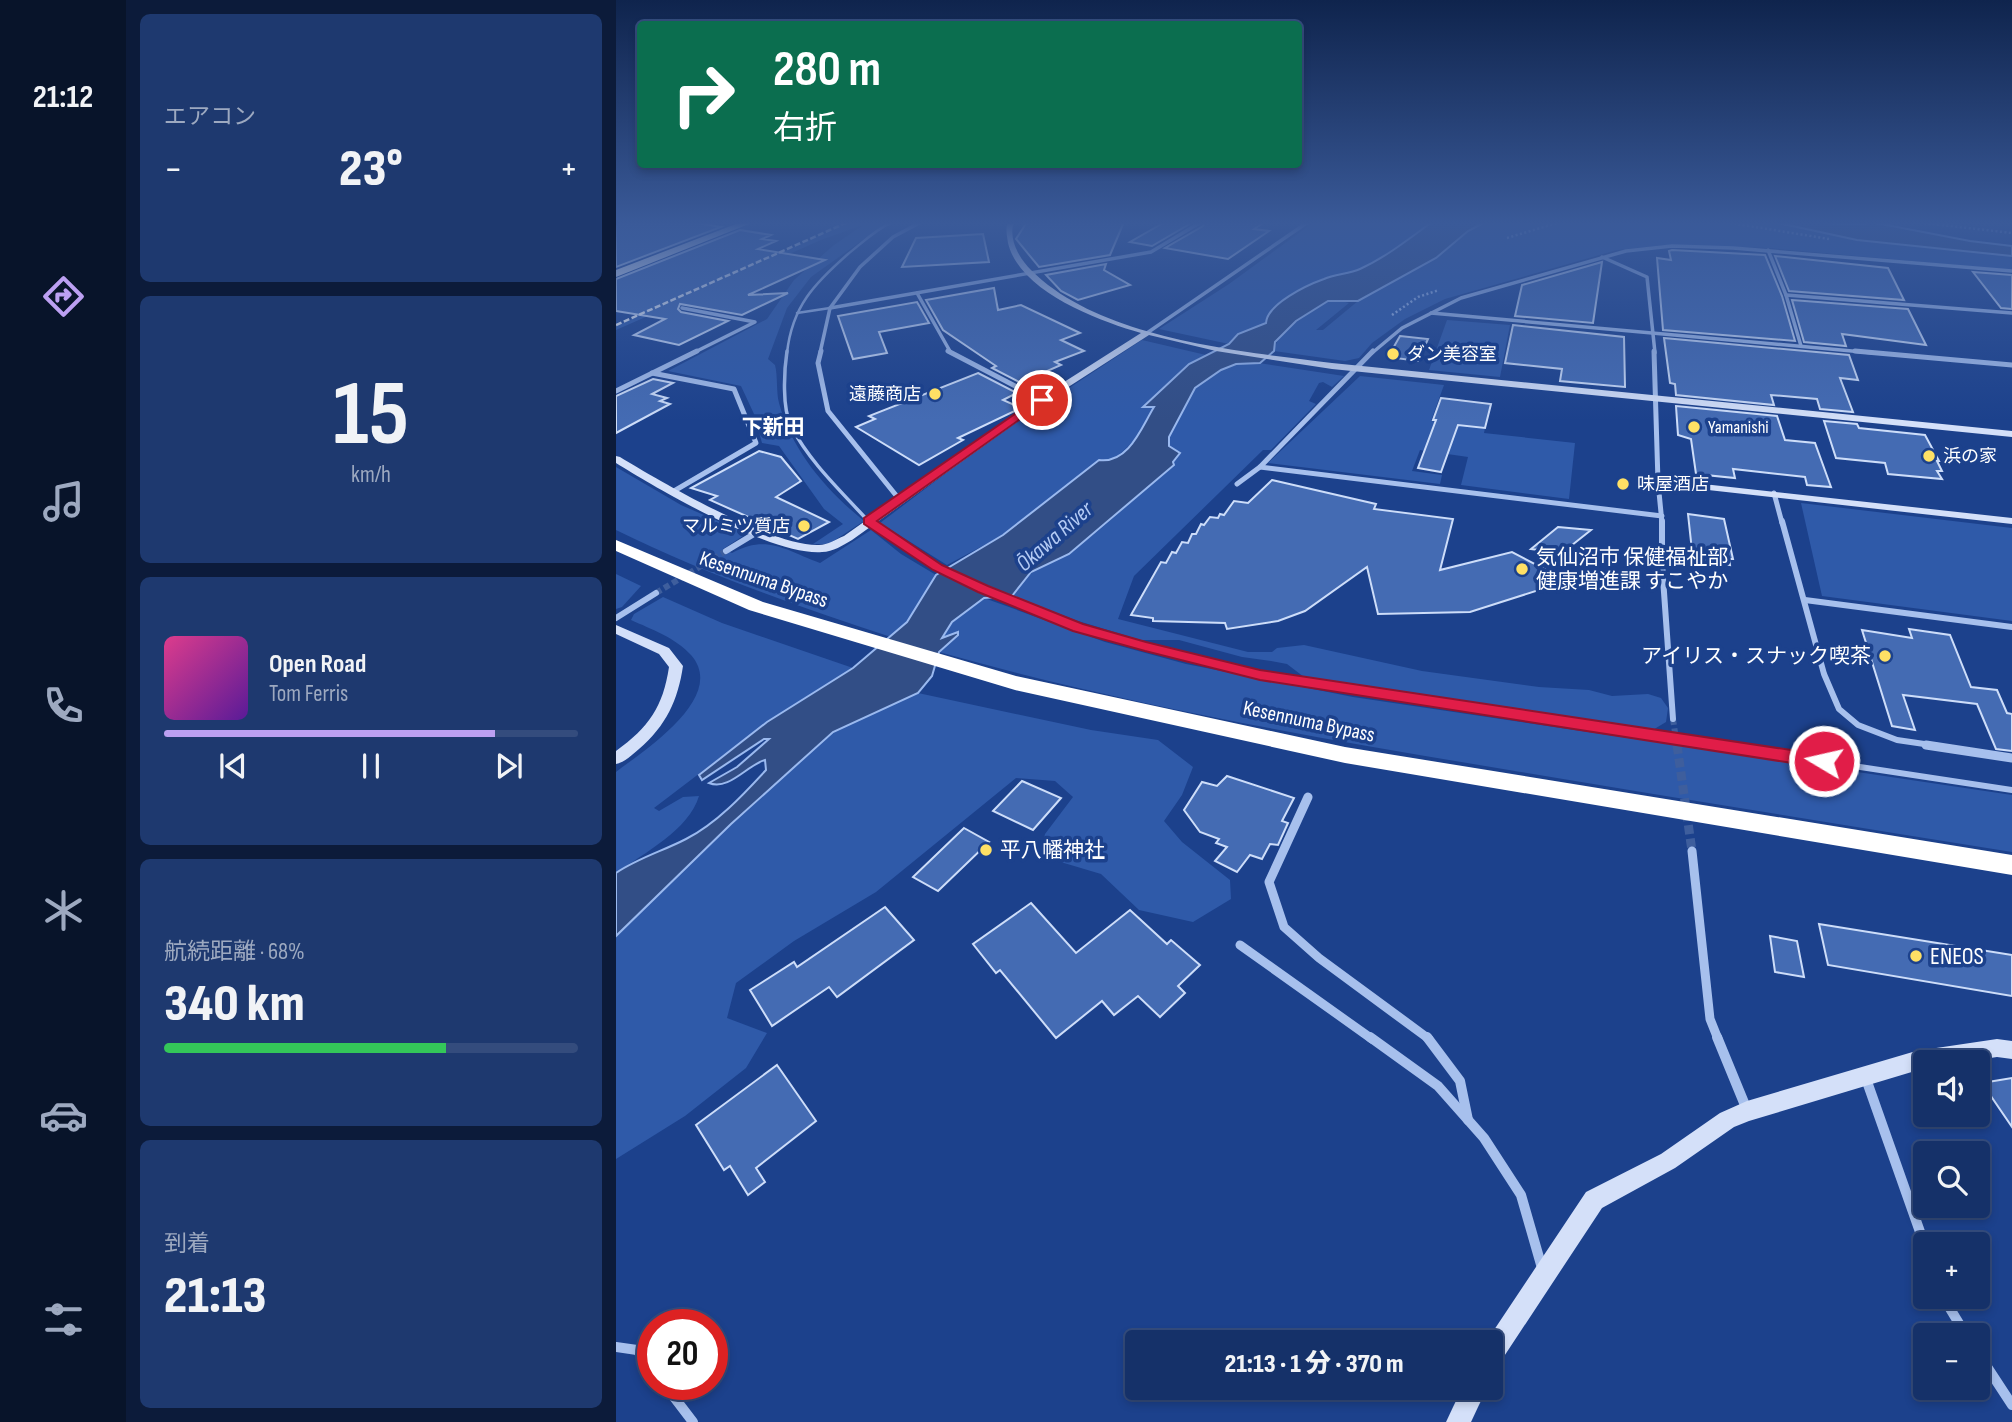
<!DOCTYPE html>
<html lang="ja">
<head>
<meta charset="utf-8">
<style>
	:root { --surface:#153169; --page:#1e396f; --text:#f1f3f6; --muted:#9da9c0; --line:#344c7d; --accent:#bca0f2 }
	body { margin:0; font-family:"Sofia Sans Condensed","Noto Sans JP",sans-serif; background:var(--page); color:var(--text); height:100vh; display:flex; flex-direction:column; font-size:26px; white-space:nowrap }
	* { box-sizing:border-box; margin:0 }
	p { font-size:23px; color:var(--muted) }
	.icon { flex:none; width:38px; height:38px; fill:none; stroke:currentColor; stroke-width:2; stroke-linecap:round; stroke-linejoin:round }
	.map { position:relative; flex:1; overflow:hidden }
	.side { display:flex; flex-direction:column; gap:14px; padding:14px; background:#0c1b3a; width:490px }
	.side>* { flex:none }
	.top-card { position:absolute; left:21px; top:21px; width:665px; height:147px; border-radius:7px; box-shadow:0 4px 10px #0003,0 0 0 2px var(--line); background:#0b6e4f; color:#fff; overflow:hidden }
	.controls { position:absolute; left:1297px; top:1050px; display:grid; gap:14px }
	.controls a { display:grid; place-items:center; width:77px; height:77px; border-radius:7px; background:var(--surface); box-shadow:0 4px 10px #0003,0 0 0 2px var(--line); font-size:35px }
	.speed { position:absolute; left:21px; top:1309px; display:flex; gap:14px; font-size:35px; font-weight:700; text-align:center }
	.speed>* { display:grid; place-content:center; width:91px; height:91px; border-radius:50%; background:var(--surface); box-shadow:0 4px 10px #0003,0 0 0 2px var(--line); line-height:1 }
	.speed .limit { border:10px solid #d22; background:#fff; color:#111 }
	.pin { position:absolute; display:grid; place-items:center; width:60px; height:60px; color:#fff; margin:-30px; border:4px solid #fff; border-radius:50%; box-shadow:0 2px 7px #0007 }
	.me { position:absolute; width:77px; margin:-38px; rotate:279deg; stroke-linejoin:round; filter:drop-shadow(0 0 5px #0008) }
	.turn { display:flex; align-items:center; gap:24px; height:147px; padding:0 21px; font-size:32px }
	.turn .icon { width:91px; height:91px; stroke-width:2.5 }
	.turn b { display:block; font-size:49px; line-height:60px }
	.big { font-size:52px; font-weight:800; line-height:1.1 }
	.side .tile { flex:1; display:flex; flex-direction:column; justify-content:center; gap:10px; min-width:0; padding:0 24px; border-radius:10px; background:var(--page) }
	.side .dial { align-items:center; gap:0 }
	.dial b { font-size:91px; line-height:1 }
	.song { display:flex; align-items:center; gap:21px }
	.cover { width:84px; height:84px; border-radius:10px; background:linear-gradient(135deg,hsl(330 70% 55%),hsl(270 70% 35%)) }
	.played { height:7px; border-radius:4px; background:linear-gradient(90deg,var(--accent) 80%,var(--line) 80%) }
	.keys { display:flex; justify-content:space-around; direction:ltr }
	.heat { display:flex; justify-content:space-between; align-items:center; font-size:38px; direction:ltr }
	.charge { height:10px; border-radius:5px; background:linear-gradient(90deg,#34c759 68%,var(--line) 0) }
	.trip { position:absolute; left:509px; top:1330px; width:378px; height:70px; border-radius:7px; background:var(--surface); box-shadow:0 4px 10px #0003,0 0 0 2px var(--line); font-weight:800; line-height:70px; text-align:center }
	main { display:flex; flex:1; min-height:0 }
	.dock { display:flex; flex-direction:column; width:126px; justify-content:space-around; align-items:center; background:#08142a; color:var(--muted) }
	.dock .icon { width:49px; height:49px }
	.dock .active { color:var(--accent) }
	.dock b { font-size:32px; color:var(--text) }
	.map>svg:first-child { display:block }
	.green { fill:#2f5aa9 }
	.water { fill:#324e86; stroke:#9ab9ef; stroke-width:2 }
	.building { fill:#446bb3; stroke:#cdddf9; stroke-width:2 }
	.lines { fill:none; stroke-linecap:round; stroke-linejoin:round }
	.street-tunnel-far1 { stroke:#3e5e9d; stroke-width:6; stroke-dasharray:6 3.5; stroke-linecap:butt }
	.street-tunnel { stroke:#3e5e9d; stroke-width:9; stroke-dasharray:9 4.5; stroke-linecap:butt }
	.path { stroke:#a7c0ed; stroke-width:2.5; stroke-dasharray:2 2.5; stroke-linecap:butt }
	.lane-far3 { stroke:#a7c0ed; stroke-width:2.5 }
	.lane-far2 { stroke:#a7c0ed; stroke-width:3.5 }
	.lane-far1 { stroke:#a7c0ed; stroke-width:4.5 }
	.lane { stroke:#a7c0ed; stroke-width:6 }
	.street-far4 { stroke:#a7c0ed; stroke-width:3.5 }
	.street-far3 { stroke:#a7c0ed; stroke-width:5 }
	.street-far2 { stroke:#a7c0ed; stroke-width:6 }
	.street-far1 { stroke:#a7c0ed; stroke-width:9 }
	.street { stroke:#a7c0ed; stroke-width:10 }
	.secondary { fill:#d4e0f9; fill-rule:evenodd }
	.highway { fill:#fff; fill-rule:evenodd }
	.rail { stroke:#fff; stroke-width:2.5; stroke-dasharray:6 2.5; stroke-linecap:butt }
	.route { fill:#e11d48; stroke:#92132f; stroke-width:2 }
	.poi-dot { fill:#fee065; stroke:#1c418c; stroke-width:2.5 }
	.labels { text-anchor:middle; stroke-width:7; stroke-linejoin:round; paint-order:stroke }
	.far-poi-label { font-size:18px; fill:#fff; stroke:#1c418c; text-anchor:start }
	.far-quarter-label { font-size:21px; font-weight:bold; fill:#fff; stroke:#1c418c }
	.poi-label { font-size:21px; fill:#fff; stroke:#1c418c; text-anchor:start }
	.street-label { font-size:21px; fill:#fff; stroke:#1c418c }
	.water-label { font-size:23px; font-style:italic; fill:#b3caf4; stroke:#1c418c }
	.near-poi-label { font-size:24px; fill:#fff; stroke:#1c418c; text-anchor:start }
</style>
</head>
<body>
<main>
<nav class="dock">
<b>21:12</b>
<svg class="icon active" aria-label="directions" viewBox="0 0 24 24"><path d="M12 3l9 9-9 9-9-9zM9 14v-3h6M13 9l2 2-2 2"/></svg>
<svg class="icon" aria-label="music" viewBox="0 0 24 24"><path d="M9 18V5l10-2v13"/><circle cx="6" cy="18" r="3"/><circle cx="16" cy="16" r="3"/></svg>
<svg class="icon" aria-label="phone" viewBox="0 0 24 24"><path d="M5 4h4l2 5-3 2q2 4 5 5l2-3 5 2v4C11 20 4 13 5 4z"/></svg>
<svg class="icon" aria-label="climate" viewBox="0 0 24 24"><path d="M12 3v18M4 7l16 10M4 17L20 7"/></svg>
<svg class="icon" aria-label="car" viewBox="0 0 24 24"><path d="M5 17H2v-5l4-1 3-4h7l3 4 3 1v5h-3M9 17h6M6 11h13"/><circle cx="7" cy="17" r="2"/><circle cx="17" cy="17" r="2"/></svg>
<svg class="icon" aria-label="filters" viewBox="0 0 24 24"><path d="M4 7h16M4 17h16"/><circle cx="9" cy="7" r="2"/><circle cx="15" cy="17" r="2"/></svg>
</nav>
<section class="side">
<div class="tile"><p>エアコン</p>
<div class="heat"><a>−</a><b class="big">23°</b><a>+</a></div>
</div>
<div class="tile dial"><b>15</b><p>km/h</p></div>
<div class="tile">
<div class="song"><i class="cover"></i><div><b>Open Road</b><p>Tom Ferris</p></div></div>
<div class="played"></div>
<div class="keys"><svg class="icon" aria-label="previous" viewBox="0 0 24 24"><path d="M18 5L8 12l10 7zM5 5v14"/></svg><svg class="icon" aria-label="pause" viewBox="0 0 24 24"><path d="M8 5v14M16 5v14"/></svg><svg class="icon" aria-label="next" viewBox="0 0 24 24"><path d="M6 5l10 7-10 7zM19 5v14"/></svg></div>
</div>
<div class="tile"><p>航続距離 · 68%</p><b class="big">340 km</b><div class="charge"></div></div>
<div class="tile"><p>到着</p><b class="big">21:13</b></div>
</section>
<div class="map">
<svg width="1396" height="1422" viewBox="0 0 1396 1422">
	<rect width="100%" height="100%" fill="#1c418c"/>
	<g class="green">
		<path d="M234 222H272L195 277 171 308 152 359 159 365C162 377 160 391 163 403 176 451 210 490 248 521L213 544H197L227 524 208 509 163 446 146 443 138 414 125 386 52 371 151 319 178 280 218 245 249 224 205 240 0 330V326Z"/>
		<polygon points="698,222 816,222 783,247 742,270 678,294 657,307 650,323 622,334 613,344 543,329 613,284"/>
		<path d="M869 222H1158L1241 240 1396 256V270L1152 248 1049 245 1001 250 829 299 789 319 756 343 743 358 729 361 658 351C661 331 692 309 711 302 717 299 726 301 733 303L700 330H707L742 301 820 258 852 231Z"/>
		<polygon points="831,320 894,325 884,377 813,370"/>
		<polygon points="526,340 590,355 573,364 528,406 538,407 527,432 503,455 449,486 387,535 331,565 264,523 371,442"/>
		<path d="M636 362 728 376 716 387 707 382 703 383 693 401 700 404 655 450H647L518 576 502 619 632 652H656L661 648 688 645 806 671 923 687 973 690 996 696 1032 694 1045 698 1052 708 1050 722 1035 731 688 677 671 664 655 661 626 657 563 640H525L462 621 396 596C407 569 454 553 477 535 506 511 535 485 561 458L553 446V437L579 388 605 370 620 364Z"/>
		<polygon points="744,376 828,385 815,421 869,428 868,433 959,443 953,499 845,485 852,457 804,450 796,471 826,475 824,484 652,463"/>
		<path d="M0 467 65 505 127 532V536L107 549 116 553C151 534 169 550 204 563L255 530 285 554 320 575 291 622 275 637C181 606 89 574 0 530Z"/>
		<polygon points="1185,503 1396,528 1396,621 1206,596"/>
		<polygon points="0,574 25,586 6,607 0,609"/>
		<path d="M47 597 106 623 237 668 151 722 38 808 43 811 67 797 83 796C73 830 28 853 0 873V772C28 750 112 697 75 655 60 638 35 629 15 620L18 614Z"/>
		<path d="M368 598 489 642 570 664 737 697 1396 795V852C1228 825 1060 798 893 770 701 738 510 705 323 652L342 635 326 638 336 622Z"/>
		<polygon points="302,693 475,730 542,740 577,767 566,795 548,821 566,842 614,880 615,899 577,922 523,910 485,874 448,863 425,851 429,834 457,797 439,781 400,778 260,892 178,941 120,983 111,1018 151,1033 130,1068 69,1116 0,1159 0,936 115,824 217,732"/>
	</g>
	<g class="water">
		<path d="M816 222H869L852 231 820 258 742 301H712L680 321 659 342 658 351 644 363 620 364 605 370 579 388 553 437V446L564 453 557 462 558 465 453 554 415 572 396 596 368 598 336 622 326 638 342 632V635L323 652 316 676 302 693 217 732 115 824 0 936V873C22 858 47 851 70 839 100 824 127 795 150 770L149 760C131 765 113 791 93 783L121 767 153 739H148L86 780 83 775 151 722 237 668 291 622 320 575 387 535 483 460C513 464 526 426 538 407H527L573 364 613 344 622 334 650 323C651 304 691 285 708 279 719 274 733 274 744 269 770 257 793 239 816 222Z"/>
		<polygon points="1158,222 1249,224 1255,222 1354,241 1396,246 1396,256 1241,240"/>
	</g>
	<g class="building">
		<polygon points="0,222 75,222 105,227 0,267"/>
		<polygon points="411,222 508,222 494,255 423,267 400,239"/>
		<polygon points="549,222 577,222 536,246 514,242"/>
		<polygon points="589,222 649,222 638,229 653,231 612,259 549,248 587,226"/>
		<polygon points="124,230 155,235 146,239 160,241 142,249 209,260 132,295 172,293 126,315 64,304 62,309 65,312 112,321 63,345 18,335 49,319 0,311 0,279"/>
		<polygon points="367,234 373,262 286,267 300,238"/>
		<polygon points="1056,250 1149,255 1166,296 1179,341 1047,330 1041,258 1055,260 1053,251"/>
		<polygon points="1159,256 1272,268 1288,300 1173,291"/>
		<polygon points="986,262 977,323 899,316 906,285"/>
		<polygon points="490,264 488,270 514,285 462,300 445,291 430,275"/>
		<polygon points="1357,272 1396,275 1396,309 1385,308"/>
		<polygon points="378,288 382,310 405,305 464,333 445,340 468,351 439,362 445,365 422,375 432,380 413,387 376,368 380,366 327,330 310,300"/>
		<polygon points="1176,300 1292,309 1310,345 1226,334 1230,346 1188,342"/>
		<polygon points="301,302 313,323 263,332 271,353 237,359 222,316"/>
		<polygon points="897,325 1008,337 1009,387 944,381 946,369 889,363"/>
		<polygon points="784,336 812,339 802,361 772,357"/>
		<polygon points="1048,338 1233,355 1242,380 1224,378 1237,412 1204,409 1201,399 1155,395 1158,405 1060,395 1059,384 1054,383"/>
		<polygon points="362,373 401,393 387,400 405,408 342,438 347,440 303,465 240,427 259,419 253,416"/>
		<polygon points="37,379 57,383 36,394 51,398 44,401 54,404 0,433 0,396"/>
		<polygon points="825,398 875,404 869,428 842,425 825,472 802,468 820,420 817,420"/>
		<polygon points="1060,406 1161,416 1169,440 1199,443 1215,487 1191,485 1189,477 1117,469 1119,478 1080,474 1075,439 1062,435"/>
		<polygon points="1208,421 1241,424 1243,428 1309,435 1323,461 1321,461 1326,471 1321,471 1326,479 1272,474 1269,463 1220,458"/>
		<polygon points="143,451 165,457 185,481 160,497 213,522 182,539 94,500 101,496 75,488"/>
		<polygon points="656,480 760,504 758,509 837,519 824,570 896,552 951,581 854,612 762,614 751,567 689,611 662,621 611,629 609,623 537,621 537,618 515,615 545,562 550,563 556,552 560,553 566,542 572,543 576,534 580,534 585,524 588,525 594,517 602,518 604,514 608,515 618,501 632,503"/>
		<polygon points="1072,514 1108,519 1117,559 1113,559 1114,565 1077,560"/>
		<polygon points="942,527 975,530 946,553 915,549"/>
		<polygon points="1293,629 1334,635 1355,687 1381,690 1391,713 1396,714 1396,751 1380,749 1361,704 1287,695 1299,730 1276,726 1246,630 1296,638"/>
		<polygon points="611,776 678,798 666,821 672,823 662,845 654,844 646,859 634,855 621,872 599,861 611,847 600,843 603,839 584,832 568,810 586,782 601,786"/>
		<polygon points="406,781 445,798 417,830 377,811"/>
		<polygon points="348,828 373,842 322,891 297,877"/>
		<polygon points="415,903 460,953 514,910 551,944 555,940 584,965 562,986 569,993 544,1017 522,996 498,1015 486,1001 440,1038 384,970 380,973 357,944"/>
		<polygon points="269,907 298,940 221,997 213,987 156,1026 134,990 178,962 181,967"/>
		<polygon points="1203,924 1396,955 1396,996 1212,965"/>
		<polygon points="1154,936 1181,941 1188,977 1159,972"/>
		<polygon points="161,1065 200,1121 140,1168 149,1182 132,1195 114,1166 108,1170 80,1125"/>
		<polygon points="1396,1078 1396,1127 1366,1083"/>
	</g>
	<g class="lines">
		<g class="street-tunnel-far1">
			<polyline points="40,593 110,551"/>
			<polyline points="1057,719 1061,746"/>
		</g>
		<polyline class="street-tunnel" points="1061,745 1076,851"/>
		<g class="path">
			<polyline points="1109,222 1213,239"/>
			<polyline points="1299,222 1396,233"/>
			<polyline points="891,238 944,222"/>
			<polyline points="776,315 802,297 823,290"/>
		</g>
		<g class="lane-far3">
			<polyline points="181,313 214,308"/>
			<path d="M171 353C176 306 199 283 232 254 247 242 259 230 276 222"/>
		</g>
		<path class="lane-far2" d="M171 351C168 371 166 408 175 426 194 463 227 493 254 523"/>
		<polyline class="lane-far1" points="253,521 259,528 322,567 411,609 462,628 644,675 1111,746"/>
		<polyline class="lane" points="1099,745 1396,790"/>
		<g class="street-far4">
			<polyline points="1152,250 1170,295 1185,346"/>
			<polyline points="986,257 1031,277 1039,353"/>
			<polyline points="301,293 335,353"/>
			<polyline points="1170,295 1396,313"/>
			<polyline points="66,308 139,322 77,353"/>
			<polyline points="214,308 535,252 585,222"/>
			<polyline points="815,313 1258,353"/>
			<polyline points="531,333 692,222"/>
			<polyline points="204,353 214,308 244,267 277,237 305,222"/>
			<polyline points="756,353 786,328 845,298 1010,251 1056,246 1117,248 1396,271"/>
		</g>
		<g class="street-far3">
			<polyline points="205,351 202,363 212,411 283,499"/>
			<polyline points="332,351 426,400"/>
			<polyline points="1038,351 1042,482 1046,523"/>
			<polyline points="1239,351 1396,365"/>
			<polyline points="36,373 118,389 140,443 58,491"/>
			<polyline points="0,391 81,351"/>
			<polyline points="644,467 1046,516"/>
			<polyline points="621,484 644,467 757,351"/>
			<polyline points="1158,493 1166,523"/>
		</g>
		<g class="street-far2">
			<polyline points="1046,521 1046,564 1057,719"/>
			<polyline points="1166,521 1208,674 1223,709 1242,725 1281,740 1322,746"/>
			<polyline points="110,551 143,531"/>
			<polyline points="1189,600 1396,627"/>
			<polyline points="0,618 40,593"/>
		</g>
		<g class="street-far1">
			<polyline points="1310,745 1396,758"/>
			<polyline points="692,797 653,882 668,927 703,958 813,1039"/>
			<polyline points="1076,851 1094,1019 1102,1039"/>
			<polyline points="624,945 756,1039"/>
		</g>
		<g class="street">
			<polyline points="754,1037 822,1086 868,1138 905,1195 926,1268"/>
			<polyline points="811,1037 844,1081 852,1120"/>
			<polyline points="1101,1037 1131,1110"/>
			<polyline points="1249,1076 1309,1246"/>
			<polyline points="1327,1297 1350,1335"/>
			<polyline points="0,1347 21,1350 37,1370"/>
			<polyline points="1362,1353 1396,1405"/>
			<polyline points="48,1384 77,1422"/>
		</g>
		<g class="secondary">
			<path d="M392 222H398C392 239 403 258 415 270 484 339 622 351 716 363L1396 431V437L716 369 600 351 533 335 429 402 236 540C227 545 217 552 206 552 157 556 43 490 0 463V456L4 457C45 482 157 547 203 545 212 545 220 539 228 536L423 398 525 333C482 321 403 291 392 243 391 235 389 229 392 222Z"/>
			<polygon points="1042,479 1396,518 1396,524 1038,484 1038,480"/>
			<path d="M0 625 53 648 67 666C62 700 50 726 23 749 16 755 9 762 0 764V751C33 727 47 707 53 667L43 654 0 634Z"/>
			<polygon points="1381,1039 1396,1041 1396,1059 1381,1057 1348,1062 1309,1062 1309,1068 1133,1121 1118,1127 1059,1168 986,1208 883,1364 875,1368 875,1342 870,1342 970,1192 1045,1154 1104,1113 1131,1101 1300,1051"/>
			<polygon points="846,1388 871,1388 855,1422 830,1422"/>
		</g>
		<g class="highway">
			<polygon points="125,222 138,222 0,277 0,270"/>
			<polygon points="0,540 147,602 400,676 729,747 1396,855 1396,875 729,763 399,690 133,610 0,551"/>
		</g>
		<polyline class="rail" points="0,325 232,222"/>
	</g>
	<linearGradient id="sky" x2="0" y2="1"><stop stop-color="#0f244d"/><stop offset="0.53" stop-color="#3a5a99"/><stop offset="1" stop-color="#3a5a99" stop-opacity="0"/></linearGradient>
	<rect width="1396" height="421" fill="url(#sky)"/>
	<polygon class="route" points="422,398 431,400 261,521 326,565 372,586 467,624 530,642 644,670 1208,755 1216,761 1208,768 644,680 529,651 457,631 362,592 317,570 248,524 248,518"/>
	<g class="poi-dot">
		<circle cx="777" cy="354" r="7"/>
		<circle cx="319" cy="394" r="7"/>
		<circle cx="1078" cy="427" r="7"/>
		<circle cx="1313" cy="456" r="7"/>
		<circle cx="1007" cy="484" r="7"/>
		<circle cx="188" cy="526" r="7"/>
		<circle cx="906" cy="569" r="7"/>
		<circle cx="1269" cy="656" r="7"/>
		<circle cx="370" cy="850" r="7"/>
		<circle cx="1300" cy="956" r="7"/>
	</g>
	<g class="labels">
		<g class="far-poi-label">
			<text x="791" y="360">ダン美容室</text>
			<text x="305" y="400" text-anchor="end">遠藤商店</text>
			<text x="1092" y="433">Yamanishi</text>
			<text x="1327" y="462">浜の家</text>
			<text x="1021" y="490">味屋酒店</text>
			<text x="174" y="532" text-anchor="end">マルミツ質店</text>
		</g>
		<g class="far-quarter-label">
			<text x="157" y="434">下新田</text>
		</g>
		<g class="poi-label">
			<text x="920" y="564">気仙沼市 保健福祉部<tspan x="920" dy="24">健康増進課 すこやか</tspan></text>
			<text x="1255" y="663" text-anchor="end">アイリス・スナック喫茶</text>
			<text x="384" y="857">平八幡神社</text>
		</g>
		<g class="street-label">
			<text transform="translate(148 579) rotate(19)" y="7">Kesennuma Bypass</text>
			<text transform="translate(693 721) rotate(12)" y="7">Kesennuma Bypass</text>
		</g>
		<g class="water-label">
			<text transform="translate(438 536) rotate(-41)" y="8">Ōkawa River</text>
		</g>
		<g class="near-poi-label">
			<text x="1314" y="964">ENEOS</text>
		</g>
	</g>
</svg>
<div class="controls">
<a><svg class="icon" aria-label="sound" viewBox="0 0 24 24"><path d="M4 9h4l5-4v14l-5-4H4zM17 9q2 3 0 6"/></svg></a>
<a><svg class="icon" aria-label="search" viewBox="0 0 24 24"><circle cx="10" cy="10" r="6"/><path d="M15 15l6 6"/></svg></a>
<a>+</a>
<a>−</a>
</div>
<div class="speed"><div class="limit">20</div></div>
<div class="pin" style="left:426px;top:400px;background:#d93025"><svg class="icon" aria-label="arrive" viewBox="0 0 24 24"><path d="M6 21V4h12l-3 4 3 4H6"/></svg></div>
<svg class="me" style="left:1208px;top:761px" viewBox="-20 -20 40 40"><circle r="17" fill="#e11d48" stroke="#fff" stroke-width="3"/><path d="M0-11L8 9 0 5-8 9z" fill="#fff"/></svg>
<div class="trip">21:13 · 1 分 · 370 m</div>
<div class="top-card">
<div class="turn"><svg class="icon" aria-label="right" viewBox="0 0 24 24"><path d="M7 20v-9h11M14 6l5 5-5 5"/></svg><div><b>280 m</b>右折</div></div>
</div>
</div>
</main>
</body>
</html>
